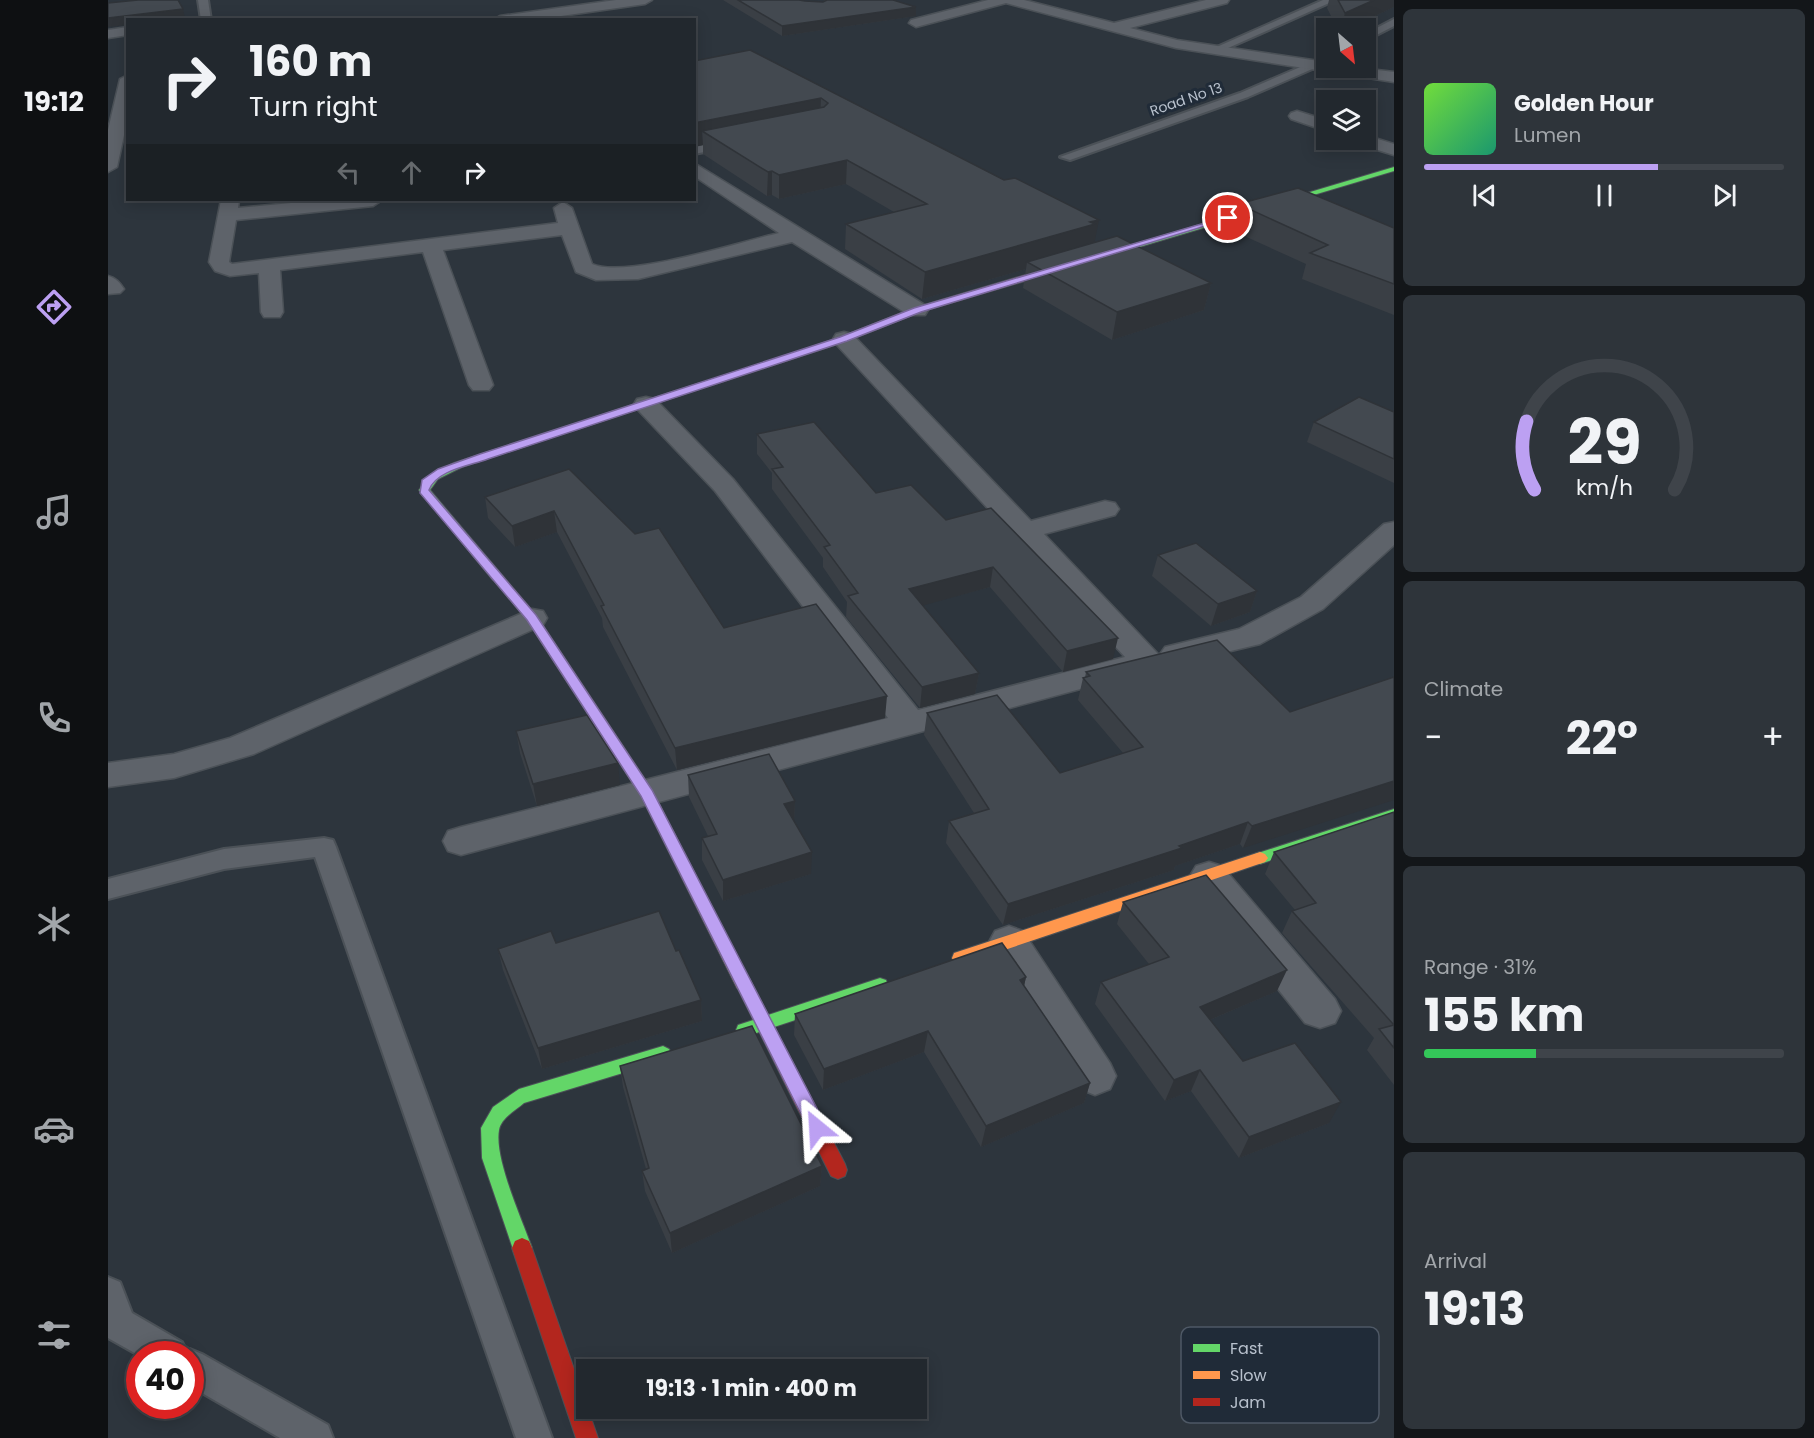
<!DOCTYPE html>
<html lang="en">
<head>
<meta charset="utf-8">
<style>
	:root { --surface:#22282e; --page:#2e343a; --text:#f1f3f6; --muted:#a2a6aa; --line:#3f444a; --accent:#bca0f2 }
	body { margin:0; font-family:Poppins,sans-serif; background:var(--page); color:var(--text); height:100vh; display:flex; flex-direction:column; font-size:22px; white-space:nowrap }
	* { box-sizing:border-box; margin:0 }
	p { font-size:20px; color:var(--muted) }
	.icon { flex:none; width:33px; height:33px; fill:none; stroke:currentColor; stroke-width:2; stroke-linecap:round; stroke-linejoin:round }
	.map { position:relative; flex:1; overflow:hidden }
	.details { display:flex; flex-direction:column; gap:9px; padding:9px; background:#131619; width:420px }
	.details>* { flex:none }
	.hud { position:absolute; left:18px; top:18px; width:570px; height:183px; border-radius:0px; box-shadow:0 3px 15px #0003,0 0 0 2px var(--line); background:#22282e; color:var(--text); overflow:hidden }
	.needle { width:39px; rotate:152deg }
	.controls { position:absolute; left:1208px; top:18px; display:grid; gap:12px }
	.controls a { display:grid; place-items:center; width:60px; height:60px; border-radius:0px; background:var(--surface); box-shadow:0 3px 15px #0003,0 0 0 2px var(--line); font-size:30px }
	.speed { position:absolute; left:18px; top:1341px; display:flex; gap:12px; font-size:30px; font-weight:700; text-align:center }
	.speed>* { display:grid; place-content:center; width:78px; height:78px; border-radius:50%; background:var(--surface); box-shadow:0 3px 15px #0003,0 0 0 2px var(--line); line-height:1 }
	.speed .limit { border:9px solid #d22; background:#fff; color:#111 }
	.pin { position:absolute; display:grid; place-items:center; width:51px; height:51px; color:#fff; margin:-26px; border:3px solid #fff; border-radius:50%; box-shadow:0 2px 6px #0007 }
	.me { position:absolute; width:66px; margin:-33px; rotate:333deg; stroke-linejoin:round; filter:drop-shadow(0 0 4px #0008) }
	.turn { display:flex; align-items:center; gap:21px; height:126px; padding:0 24px; font-size:27px }
	.turn .icon { width:78px; height:78px; stroke-width:2.5 }
	.turn b { display:block; font-size:42px; line-height:51px }
	.lanes { display:flex; align-items:center; height:57px; padding:0 24px; background:#0003; justify-content:center; gap:30px; direction:ltr }
	.lanes .off { opacity:.35 }
	.big { font-size:45px; font-weight:700; line-height:1.1 }
	.details .card { flex:1; display:flex; flex-direction:column; justify-content:center; gap:9px; min-width:0; padding:0 21px; border-radius:9px; background:var(--page) }
	.details .dial { align-items:center; gap:0 }
	.dial svg { height:156px; overflow:visible; fill:none; stroke:var(--line); stroke-width:7; stroke-linecap:round; text-anchor:middle }
	.dial text { fill:var(--text); stroke:none }
	.song { display:flex; align-items:center; gap:18px }
	.cover { width:72px; height:72px; border-radius:9px; background:linear-gradient(135deg,hsl(100 70% 55%),hsl(160 70% 35%)) }
	.played { height:6px; border-radius:3px; background:linear-gradient(90deg,var(--accent) 65%,var(--line) 65%) }
	.keys { display:flex; justify-content:space-around; direction:ltr }
	.heat { display:flex; justify-content:space-between; align-items:center; font-size:33px; direction:ltr }
	.charge { height:9px; border-radius:4px; background:linear-gradient(90deg,#34c759 31%,var(--line) 0) }
	.trip { position:absolute; left:468px; top:1359px; width:351px; height:60px; border-radius:0px; background:var(--surface); box-shadow:0 3px 15px #0003,0 0 0 2px var(--line); font-weight:700; line-height:60px; text-align:center }
	main { display:flex; flex:1; min-height:0 }
	.tabs { display:flex; flex-direction:column; width:108px; justify-content:space-around; align-items:center; background:#0e1012; color:var(--muted) }
	.tabs .icon { width:42px; height:42px }
	.tabs .selected { color:var(--accent) }
	.tabs b { font-size:27px; color:var(--text) }
	.map>svg:first-child { display:block }
	.lines { fill:none; stroke-linecap:round; stroke-linejoin:round }
	.lane-casing { stroke:#4b5157; stroke-width:4 }
	.street-casing { stroke:#4b5157; stroke-width:3 }
	.fast-casing { stroke:#4b5157; stroke-width:2 }
	.slow-casing { stroke:#4b5157; stroke-width:2 }
	.jam-casing { stroke:#4b5157; stroke-width:2 }
	.lane { fill:#5e636a; fill-rule:evenodd }
	.street { fill:#5e636a; fill-rule:evenodd }
	.fast { fill:#63d668; fill-rule:evenodd }
	.slow { fill:#ff974d; fill-rule:evenodd }
	.jam { fill:#b3261e; fill-rule:evenodd }
	.wall { fill:#3a3f45 }
	.shaded-wall { fill:#2f3338 }
	.building { fill:#434950; stroke:#2f3338; stroke-width:1.5 }
	.route { fill:#bca0f2; stroke:#7a689d; stroke-width:1.5 }
	.labels { text-anchor:middle; stroke-width:6; stroke-linejoin:round; paint-order:stroke }
	.far-street-label { font-size:14px; fill:#b8c1cd; stroke:#202b38 }
	.key { fill:#202b38; stroke:#4e5865; stroke-width:1.5 }
	.key-label { font-size:16px; fill:#b8c1cd }
</style>
</head>
<body>
<main>
<nav class="tabs">
<b>19:12</b>
<svg class="icon selected" aria-label="directions" viewBox="0 0 24 24"><path d="M12 3l9 9-9 9-9-9zM9 14v-3h6M13 9l2 2-2 2"/></svg>
<svg class="icon" aria-label="music" viewBox="0 0 24 24"><path d="M9 18V5l10-2v13"/><circle cx="6" cy="18" r="3"/><circle cx="16" cy="16" r="3"/></svg>
<svg class="icon" aria-label="phone" viewBox="0 0 24 24"><path d="M5 4h4l2 5-3 2q2 4 5 5l2-3 5 2v4C11 20 4 13 5 4z"/></svg>
<svg class="icon" aria-label="climate" viewBox="0 0 24 24"><path d="M12 3v18M4 7l16 10M4 17L20 7"/></svg>
<svg class="icon" aria-label="car" viewBox="0 0 24 24"><path d="M5 17H2v-5l4-1 3-4h7l3 4 3 1v5h-3M9 17h6M6 11h13"/><circle cx="7" cy="17" r="2"/><circle cx="17" cy="17" r="2"/></svg>
<svg class="icon" aria-label="filters" viewBox="0 0 24 24"><path d="M4 7h16M4 17h16"/><circle cx="9" cy="7" r="2"/><circle cx="15" cy="17" r="2"/></svg>
</nav>
<div class="map">
<svg width="1286" height="1438" viewBox="0 0 1286 1438">
	<rect width="100%" height="100%" fill="#2d353d"/>
	<g class="lines">
		<g class="lane-casing">
			<g id="lane">
				<polygon points="90,0 100,0 103,20 93,20"/>
				<polygon points="1215,0 1228,0 1111,52 1102,50"/>
				<polygon points="1286,19 1286,26 1257,41 1257,34"/>
				<polygon points="1218,56 1218,63 1140,97 962,160 952,157 1132,93"/>
				<polygon points="624,140 628,142 628,146 586,154 586,147"/>
				<polygon points="216,838 225,840 228,847 444,1438 408,1438 207,857 116,869 0,899 0,879 116,849"/>
				<polygon points="0,1277 12,1282 24,1313 74,1342 78,1350 82,1349 94,1354 220,1425 225,1438 172,1438 82,1386 82,1354 32,1356 0,1338"/>
			</g>
		</g>
		<g class="street-casing">
			<g id="street">
				<polygon points="508,0 544,0 537,4 425,20 385,20 392,16"/>
				<polygon points="880,0 916,0 1006,23 1098,0 1121,0 1119,3 1022,28 1069,40 1218,62 1218,68 1253,68 1286,72 1286,82 1068,48 898,3 808,27 801,23 803,20"/>
				<polygon points="20,27 20,35 0,38 0,30"/>
				<polygon points="20,75 20,117 9,167 0,172 0,130 12,79"/>
				<polygon points="1189,111 1218,120 1218,131 1183,119 1181,116 1183,113"/>
				<polygon points="1257,135 1286,144 1286,155 1250,144 1248,140 1257,140"/>
				<path d="M586 163 817 305 820 310 817 315H801L684 242 530 279 488 280 468 272 454 235 335 250 385 385 381 390H365L361 385 315 252 172 270 175 312 172 317H156L153 312 151 273 122 276 107 271 101 262 113 200H131L130 208 215 200H274L265 206 128 220 121 262 124 264 450 223 446 208 455 202 464 208 484 264C517 279 632 242 671 233L586 176Z"/>
				<path d="M0 276C8 278 11 282 16 289L12 293 0 294Z"/>
				<polygon points="736,332 744,334 923,521 997,501 1007,503 1011,509 1007,515 936,534 1050,654 1055,661 1050,668 1034,670 1032,673 353,855 340,851 335,841 340,831 353,827 780,718 607,491 529,409 526,404 529,399 538,397 547,399 625,479 810,710 1017,657 728,344 725,339 728,334"/>
				<polygon points="1286,522 1286,545 1215,609 1152,644 1068,664 1057,661 1052,654 1057,647 1131,629 1193,597 1276,524"/>
				<polygon points="424,609 435,611 439,618 435,625 146,754 66,778 0,787 0,763 66,754 122,738"/>
				<polygon points="1101,862 1114,866 1227,999 1233,1011 1227,1023 1212,1028 1197,1023 1088,886 1082,876 1088,866"/>
				<polygon points="901,926 915,931 1002,1063 1008,1076 1002,1089 987,1095 972,1089 887,953 881,942 887,931"/>
			</g>
		</g>
		<g class="fast-casing">
			<g id="fast">
				<polygon points="1286,167 1286,171 981,262 974,260"/>
				<polygon points="592,383 597,386 595,388 354,467 330,479 322,490 393,574 395,577 393,580 385,580 311,490 322,475 346,463"/>
				<polygon points="1286,809 1286,819 1152,864 1147,862 1144,858 1147,854"/>
				<polygon points="772,978 778,980 780,985 778,990 636,1037 630,1035 628,1030 630,1025"/>
				<path d="M555 1046 561 1049 564 1054 561 1059 416 1103C408 1110 393 1118 391 1130 386 1159 414 1219 424 1248L421 1255 414 1258 407 1255 374 1158 373 1128 385 1107 411 1089Z"/>
			</g>
		</g>
		<g class="slow-casing">
			<g id="slow">
				<polygon points="389,573 393,574 428,615 544,790 643,983 641,988 635,990 629,988 533,796 419,620 383,577"/>
				<polygon points="1152,852 1157,854 1160,858 1157,862 852,965 846,963 844,958 846,953"/>
			</g>
		</g>
		<g class="jam-casing">
			<g id="jam">
				<polygon points="978,257 982,260 981,262 812,312 739,341 595,388 587,386 733,337 806,308"/>
				<polygon points="635,976 641,978 737,1164 739,1170 737,1176 730,1179 723,1176 627,983 629,978"/>
				<polygon points="414,1238 421,1241 424,1248 490,1438 468,1438 404,1248 407,1241"/>
			</g>
		</g>
		<use href="#lane" class="lane"/>
		<use href="#street" class="street"/>
		<use href="#fast" class="fast"/>
		<use href="#slow" class="slow"/>
		<use href="#jam" class="jam"/>
	</g>
	<g class="wall">
		<polygon points="615,0 691,0 697,1 715,2 717,1 715,0 785,0 808,7 808,16 674,36"/>
		<polygon points="1221,0 1286,0 1286,7 1241,28 1229,28 1219,8"/>
		<polygon points="642,50 987,242 1103,283 1096,310 1004,340 915,288 918,269 814,299 737,249 738,224 786,212 738,184 671,199 664,195 659,196 595,154 595,145 586,147 586,61"/>
		<polygon points="1130,204 1286,228 1286,315 1194,279 1198,264 1123,230"/>
		<polygon points="1286,412 1286,483 1199,442 1206,422"/>
		<polygon points="649,434 768,493 838,520 1005,659 955,672 882,587 815,605 871,673 867,694 812,708 738,617 739,602 715,567 715,558 664,489 664,473 649,454"/>
		<polygon points="461,469 616,628 777,718 569,770 495,627 494,618 449,532 407,547 380,518 377,497"/>
		<polygon points="1050,555 1149,591 1142,612 1103,626 1044,576"/>
		<polygon points="978,672 1182,712 1286,677 1135,848 1132,844 1067,866 1066,870 895,925 838,843 841,821 866,813 816,735 819,713 952,773 1015,753 970,700 975,678 977,678"/>
		<polygon points="408,731 512,785 429,806 412,753"/>
		<polygon points="580,775 687,801 686,822 703,874 615,901 594,860 594,838 600,836 581,797"/>
		<polygon points="1286,812 1286,1085 1259,1050 1266,1038 1174,933 1184,911 1187,910 1157,874 1166,852"/>
		<polygon points="1015,902 1169,991 1102,1020 1135,1061 1221,1123 1131,1158 1083,1091 1057,1101 987,1004 993,982 1041,964 1009,924"/>
		<polygon points="448,943 568,951 593,1000 594,1021 434,1069 395,970 390,949"/>
		<polygon points="918,977 916,986 982,1083 976,1103 873,1147 816,1052 715,1090 686,1035 687,1014"/>
		<polygon points="512,1066 714,1166 712,1186 564,1253 537,1191 534,1171 538,1169 515,1087"/>
	</g>
	<g class="shaded-wall">
		<polygon points="1266,0 1286,0 1286,7 1241,28 1233,28 1237,13"/>
		<polygon points="808,7 808,16 674,36 674,26"/>
		<polygon points="75,9 77,18 67,20 20,20 20,25 0,27 0,18"/>
		<polygon points="713,98 712,121 594,131 595,145 586,147 586,123"/>
		<polygon points="739,160 738,184 671,199 671,175"/>
		<polygon points="664,171 664,195 659,196 660,172"/>
		<polygon points="991,220 986,245 919,262 918,269 814,299 817,272"/>
		<polygon points="1103,283 1096,310 1004,340 1009,312"/>
		<polygon points="446,511 449,532 407,547 404,526"/>
		<polygon points="885,567 882,587 799,610 801,589"/>
		<polygon points="1149,591 1142,612 1103,626 1110,604"/>
		<polygon points="1010,638 1005,659 955,672 959,651"/>
		<polygon points="871,673 867,694 812,708 814,687"/>
		<polygon points="779,696 777,718 569,770 567,748"/>
		<polygon points="510,763 512,785 429,806 425,784"/>
		<polygon points="1286,781 1286,800 1135,848 1144,826"/>
		<polygon points="687,801 686,823 676,804"/>
		<polygon points="1140,822 1132,844 1067,866 1066,870 895,925 900,904"/>
		<polygon points="704,852 703,874 615,901 615,880"/>
		<polygon points="1179,970 1169,991 1083,1028 1092,1007"/>
		<polygon points="918,977 913,999 912,980"/>
		<polygon points="593,1000 594,1021 434,1069 430,1048"/>
		<polygon points="820,1031 816,1052 715,1090 716,1069"/>
		<polygon points="1092,1070 1083,1091 1057,1101 1066,1080"/>
		<polygon points="982,1083 976,1103 873,1147 878,1126"/>
		<polygon points="1233,1102 1221,1123 1131,1158 1141,1137"/>
		<polygon points="714,1166 712,1186 564,1253 562,1233"/>
	</g>
	<g class="building">
		<polygon points="30,0 70,0 75,9 0,18 0,3"/>
		<polygon points="630,0 691,0 697,1 715,2 719,0 785,0 808,7 674,26"/>
		<polygon points="1230,0 1266,0 1237,13"/>
		<polygon points="642,50 896,180 907,178 991,220 982,222 987,224 817,272 738,224 819,204 739,160 671,175 664,171 660,172 594,131 716,107 720,103 713,98 586,123 586,61"/>
		<polygon points="1190,188 1286,228 1286,284 1202,253 1220,245 1130,204"/>
		<polygon points="1009,236 1103,283 1009,312 919,262"/>
		<polygon points="1251,397 1286,412 1286,459 1206,422"/>
		<polygon points="706,422 768,493 803,485 838,520 883,508 1010,638 959,651 885,567 801,589 871,673 814,687 740,596 750,593 716,547 722,545 664,469 675,467 649,434"/>
		<polygon points="461,469 527,534 551,528 616,628 708,604 779,696 567,748 493,606 496,605 446,511 404,526 377,497"/>
		<polygon points="1088,543 1149,591 1110,604 1050,555"/>
		<polygon points="1109,640 1182,712 1286,677 1286,781 1144,826 1140,822 1071,846 1074,848 900,904 841,821 881,809 819,713 889,695 952,773 1035,747 975,678 982,676 978,672"/>
		<polygon points="479,715 510,763 425,784 408,731"/>
		<polygon points="661,754 687,801 676,804 704,852 615,880 594,838 609,834 580,775"/>
		<polygon points="1286,812 1286,1048 1271,1029 1286,1025 1184,911 1208,903 1166,852"/>
		<polygon points="1098,875 1179,970 1092,1007 1135,1061 1187,1043 1233,1102 1141,1137 1092,1070 1066,1080 993,982 1061,957 1015,902"/>
		<polygon points="551,911 568,951 571,950 593,1000 430,1048 390,949 443,931 448,943"/>
		<polygon points="894,943 918,977 912,980 982,1083 878,1126 820,1031 716,1069 687,1014"/>
		<polygon points="644,1026 714,1166 562,1233 534,1171 541,1168 512,1066"/>
	</g>
	<path class="route" d="M1117 217 1124 218 813 312 739 341 380 459C361 466 329 470 321 490L428 615 544 790 716 1122 718 1128 716 1134 709 1136 703 1134 533 796 419 620 312 493 314 480 330 469 372 454 732 337 806 308Z"/>
	<g class="labels">
		<g class="far-street-label">
			<text transform="translate(1078 99) rotate(-19)" y="5">Road No 13</text>
		</g>
	</g>
	<rect x="1073" y="1327" width="198" height="96" rx="9" class="key"/>
	<rect x="1085" y="1344" width="27" height="8" fill="#63d668"/>
	<rect x="1085" y="1371" width="27" height="8" fill="#ff974d"/>
	<rect x="1085" y="1398" width="27" height="8" fill="#b3261e"/>
	<g class="key-label">
		<text x="1122" y="1354">Fast</text>
		<text x="1122" y="1381">Slow</text>
		<text x="1122" y="1408">Jam</text>
	</g>
</svg>
<div class="controls">
<a><svg class="needle" viewBox="-14 -14 28 28"><path d="M0-13l5 13h-10z" fill="#e53935"/><path d="M0 13l5-13h-10z" fill="#a2a6aa"/></svg></a>
<a><svg class="icon" aria-label="layers" viewBox="0 0 24 24"><path d="M12 4l9 5-9 5-9-5zM3 14l9 5 9-5"/></svg></a>
</div>
<div class="speed"><div class="limit">40</div></div>
<div class="pin" style="left:1120px;top:218px;background:#d93025"><svg class="icon" aria-label="arrive" viewBox="0 0 24 24"><path d="M6 21V4h12l-3 4 3 4H6"/></svg></div>
<svg class="me" style="left:709px;top:1128px" viewBox="-20 -20 40 40"><path d="M0-17L14 15 0 8-14 15z" fill="#bca0f2" stroke="#fff" stroke-width="4"/></svg>
<div class="trip">19:13 · 1 min · 400 m</div>
<div class="hud">
<div class="turn"><svg class="icon" aria-label="right" viewBox="0 0 24 24"><path d="M7 20v-9h11M14 6l5 5-5 5"/></svg><div><b>160 m</b>Turn right</div></div>
<div class="lanes"><svg class="icon off" aria-label="left" viewBox="0 0 24 24"><path d="M17 20v-9H6M10 6l-5 5 5 5"/></svg><svg class="icon off" aria-label="ahead" viewBox="0 0 24 24"><path d="M12 20V5M6 11l6-6 6 6"/></svg><svg class="icon" aria-label="right" viewBox="0 0 24 24"><path d="M7 20v-9h11M14 6l5 5-5 5"/></svg></div>
</div>
</div>
<section class="details">
<div class="card">
<div class="song"><i class="cover"></i><div><b>Golden Hour</b><p>Lumen</p></div></div>
<div class="played"></div>
<div class="keys"><svg class="icon" aria-label="previous" viewBox="0 0 24 24"><path d="M18 5L8 12l10 7zM5 5v14"/></svg><svg class="icon" aria-label="pause" viewBox="0 0 24 24"><path d="M8 5v14M16 5v14"/></svg><svg class="icon" aria-label="next" viewBox="0 0 24 24"><path d="M6 5l10 7-10 7zM19 5v14"/></svg></div>
</div>
<div class="card dial"><svg viewBox="0 0 100 80">
<path d="M14 69A42 42 0 1 1 86 69"/>
<path d="M14 69A42 42 0 0 1 10 34" stroke="#bca0f2"/>
<text x="50" y="56" font-size="32" font-weight="700">29</text>
<text x="50" y="72" font-size="11">km/h</text>
</svg></div>
<div class="card"><p>Climate</p>
<div class="heat"><a>−</a><b class="big">22°</b><a>+</a></div>
</div>
<div class="card"><p>Range · 31%</p><b class="big">155 km</b><div class="charge"></div></div>
<div class="card"><p>Arrival</p><b class="big">19:13</b></div>
</section>
</main>
</body>
</html>
